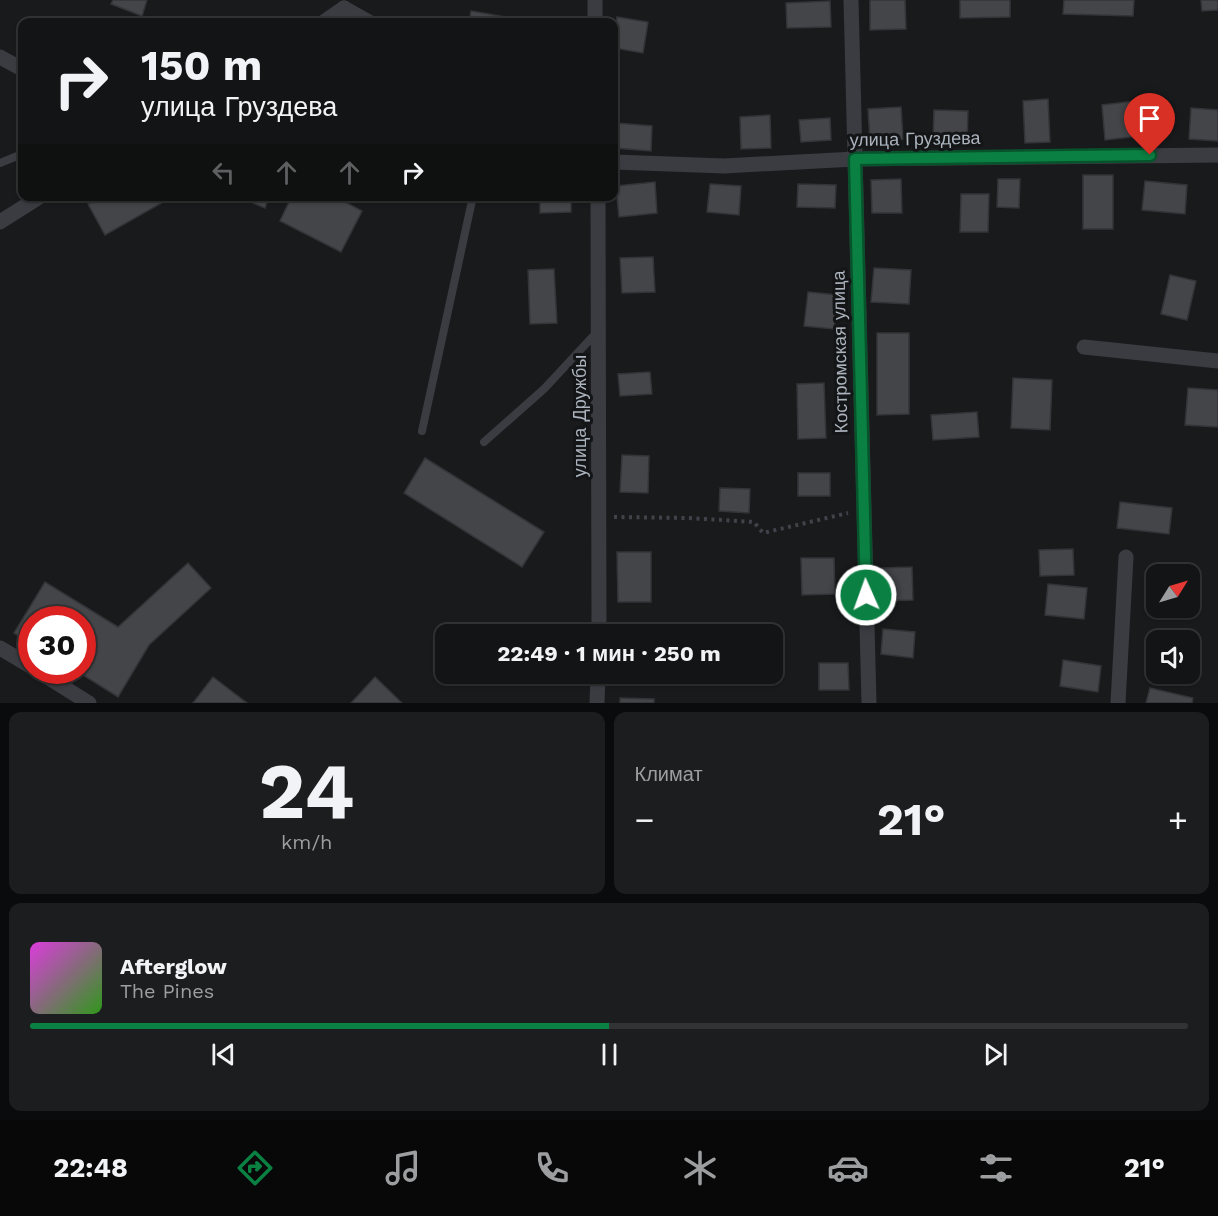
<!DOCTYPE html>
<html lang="ru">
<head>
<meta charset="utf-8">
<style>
	:root { --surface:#131415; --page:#1c1d1e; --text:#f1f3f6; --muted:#9d9ea0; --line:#323334; --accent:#0b8043 }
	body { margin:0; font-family:"Work Sans",sans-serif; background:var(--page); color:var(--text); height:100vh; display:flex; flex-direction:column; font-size:22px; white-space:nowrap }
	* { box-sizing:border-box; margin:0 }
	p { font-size:20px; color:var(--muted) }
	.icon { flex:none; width:33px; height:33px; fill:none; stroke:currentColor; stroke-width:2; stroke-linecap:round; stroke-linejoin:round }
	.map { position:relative; height:703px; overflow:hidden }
	.side { display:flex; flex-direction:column; gap:9px; padding:9px; background:#0a0b0c; flex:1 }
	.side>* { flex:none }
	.hud { position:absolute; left:18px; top:18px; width:600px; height:183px; border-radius:12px; box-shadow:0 2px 4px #0004,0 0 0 2px var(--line); background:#131415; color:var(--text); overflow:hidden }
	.needle { width:39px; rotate:53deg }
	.buttons { position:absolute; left:1146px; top:564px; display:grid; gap:12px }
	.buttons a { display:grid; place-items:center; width:54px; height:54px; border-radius:12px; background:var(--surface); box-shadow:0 2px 4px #0004,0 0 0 2px var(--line); font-size:30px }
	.speed { position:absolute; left:18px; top:606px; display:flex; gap:12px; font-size:30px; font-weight:700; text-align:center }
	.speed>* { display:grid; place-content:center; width:78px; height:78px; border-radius:50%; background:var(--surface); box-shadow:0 2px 4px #0004,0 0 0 2px var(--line); line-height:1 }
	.speed .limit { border:9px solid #d22; background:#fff; color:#111 }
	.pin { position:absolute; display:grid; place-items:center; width:51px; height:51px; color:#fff; margin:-62px -26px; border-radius:50% 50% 50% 0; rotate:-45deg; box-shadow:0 0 6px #0007 }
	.pin .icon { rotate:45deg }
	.me { position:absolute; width:66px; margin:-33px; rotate:358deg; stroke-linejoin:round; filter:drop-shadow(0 0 4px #0008) }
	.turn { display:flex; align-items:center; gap:21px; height:126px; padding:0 24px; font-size:27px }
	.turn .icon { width:78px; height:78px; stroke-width:2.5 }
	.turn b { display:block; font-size:42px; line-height:51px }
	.lanes { display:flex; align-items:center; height:57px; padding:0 24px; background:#0003; justify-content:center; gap:30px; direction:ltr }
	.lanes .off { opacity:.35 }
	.big { font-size:45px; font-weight:700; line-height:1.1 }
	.side .card { flex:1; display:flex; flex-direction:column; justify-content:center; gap:9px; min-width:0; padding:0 21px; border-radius:12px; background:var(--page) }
	.side .dial { align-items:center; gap:0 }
	.dial b { font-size:78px; line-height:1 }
	.song { display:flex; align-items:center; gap:18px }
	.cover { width:72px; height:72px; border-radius:9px; background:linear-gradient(135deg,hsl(300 70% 55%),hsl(110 70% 35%)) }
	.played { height:6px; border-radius:3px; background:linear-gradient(90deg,var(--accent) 50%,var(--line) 50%) }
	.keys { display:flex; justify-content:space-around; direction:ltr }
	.heat { display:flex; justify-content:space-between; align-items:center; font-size:33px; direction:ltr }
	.side .tiles { flex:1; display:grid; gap:9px; grid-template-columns:1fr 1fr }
	.card:last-child { grid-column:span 2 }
	.trip { position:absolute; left:435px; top:624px; width:348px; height:60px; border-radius:12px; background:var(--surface); box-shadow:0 2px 4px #0004,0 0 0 2px var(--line); font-weight:700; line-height:60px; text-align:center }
	.dock { display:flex; height:96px; justify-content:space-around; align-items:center; background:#080808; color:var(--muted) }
	.dock .icon { width:42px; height:42px }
	.dock .current { color:var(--accent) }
	.dock b { font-size:27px; color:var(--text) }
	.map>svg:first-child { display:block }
	.building { fill:#434549; stroke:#333438; stroke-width:1.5 }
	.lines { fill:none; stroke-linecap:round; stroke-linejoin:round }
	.path { stroke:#404349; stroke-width:4; stroke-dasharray:3 4.5; stroke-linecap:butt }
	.lane { stroke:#3a3c42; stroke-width:8 }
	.street { stroke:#3a3c42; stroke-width:15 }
	.route-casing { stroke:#07532c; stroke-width:15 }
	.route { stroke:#0b8043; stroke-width:10 }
	.labels { text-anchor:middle; stroke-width:6; stroke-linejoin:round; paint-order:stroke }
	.street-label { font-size:18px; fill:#abb3bd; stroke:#141517 }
</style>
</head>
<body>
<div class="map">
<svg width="1218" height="703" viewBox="0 0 1218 703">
	<rect width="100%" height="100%" fill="#191a1c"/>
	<g class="building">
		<polygon points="113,0 147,0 142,16 111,4"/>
		<polygon points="870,0 905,0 906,29 870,30"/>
		<polygon points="960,0 1010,0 1010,17 960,18"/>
		<polygon points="1064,0 1134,0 1133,16 1063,14"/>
		<polygon points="1201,0 1218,0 1218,10 1202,11"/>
		<polygon points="830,1 831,27 787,28 786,3"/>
		<polygon points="471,11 511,18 510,22 469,22"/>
		<polygon points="617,17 648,22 643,53 614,48"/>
		<polygon points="1048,99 1050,142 1025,143 1023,101"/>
		<polygon points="1135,101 1139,136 1105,140 1102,105"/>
		<polygon points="901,107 903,139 870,142 868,109"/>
		<polygon points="1191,108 1218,110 1218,141 1189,139"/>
		<polygon points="934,110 968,111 967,144 933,143"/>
		<polygon points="770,115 771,148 741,149 740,117"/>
		<polygon points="830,118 831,140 801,142 799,120"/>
		<polygon points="616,123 652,126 651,151 614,148"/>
		<rect x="1083" y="175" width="30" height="54"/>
		<polygon points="901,179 902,213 872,213 871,180"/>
		<polygon points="998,179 1020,179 1019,208 997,207"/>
		<polygon points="1145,181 1187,185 1185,214 1142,210"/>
		<polygon points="655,182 657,213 619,217 616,186"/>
		<polygon points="710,184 741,186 739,215 707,212"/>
		<polygon points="798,184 836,185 835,208 797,207"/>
		<polygon points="961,194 989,194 988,232 960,232"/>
		<polygon points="102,196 163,196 165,201 105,235 88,204"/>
		<polygon points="236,196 269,196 265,208"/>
		<polygon points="292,196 334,196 362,211 341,252 280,221"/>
		<polygon points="540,196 571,196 571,212 540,213"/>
		<polygon points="653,257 655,292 622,293 620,258"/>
		<polygon points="874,268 911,270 909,304 871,302"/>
		<polygon points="554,269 557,323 530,324 528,270"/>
		<polygon points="1170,275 1196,281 1187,320 1161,314"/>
		<polygon points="808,292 838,295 834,329 804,326"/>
		<polygon points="877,333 909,333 909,414 877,415"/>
		<polygon points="650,372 652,394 620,396 618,374"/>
		<polygon points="1013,378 1052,380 1050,430 1011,428"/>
		<polygon points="824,383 826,438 798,439 797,384"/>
		<polygon points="1188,388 1218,390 1218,427 1185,425"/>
		<polygon points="977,412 979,437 933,440 931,415"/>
		<polygon points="622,455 649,456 648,493 620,492"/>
		<polygon points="425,458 544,532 522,567 404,493"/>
		<rect x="798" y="473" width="32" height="23"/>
		<polygon points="720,488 750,489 749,513 719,511"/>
		<polygon points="1120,502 1172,508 1169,534 1117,528"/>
		<polygon points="1073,549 1074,575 1040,576 1039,550"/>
		<polygon points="617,552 651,552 651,602 618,602"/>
		<polygon points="801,558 834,558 835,594 802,595"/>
		<polygon points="188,563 211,588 149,645 118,697 75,670 82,670 82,620 32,620 32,644 14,633 45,582 118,627"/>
		<polygon points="912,567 913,600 883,601 881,568"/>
		<polygon points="1148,582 1156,583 1156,608 1181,608 1181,612 1146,609"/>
		<polygon points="1048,584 1087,588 1084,619 1045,615"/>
		<polygon points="616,626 652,627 652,634 616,634"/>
		<polygon points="883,629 915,632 913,658 881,654"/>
		<polygon points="1063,660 1101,666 1098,692 1060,686"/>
		<polygon points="819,663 848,663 849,690 819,690"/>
		<polygon points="213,677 247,703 193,703"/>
		<polygon points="375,677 402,703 351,703"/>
		<polygon points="1150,688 1193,698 1192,703 1146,703"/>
		<polygon points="620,698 654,699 654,703 620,703"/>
	</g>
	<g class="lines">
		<polyline class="path" points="614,517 689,518 754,522 763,533 848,513"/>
		<g class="lane">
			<polyline points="0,163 22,154"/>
			<polyline points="422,431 473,196"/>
			<polyline points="484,442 544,389 597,332"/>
		</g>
		<g class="street">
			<polyline points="595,0 595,22"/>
			<polyline points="851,0 869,703"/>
			<polyline points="344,8 369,22"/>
			<polyline points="324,22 344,8"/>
			<polyline points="0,57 22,69"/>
			<polyline points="614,162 724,166 855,159 1218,155"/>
			<polyline points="598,196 599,634"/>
			<polyline points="0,222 41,196"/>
			<polyline points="1084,347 1218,361"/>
			<polyline points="0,648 32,667"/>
			<polyline points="36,670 89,703"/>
			<polyline points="597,703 598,674"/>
			<polyline points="1118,703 1126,557"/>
		</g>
	</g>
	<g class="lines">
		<g class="route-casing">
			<polyline id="route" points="866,595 855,159 1150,155"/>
		</g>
		<use href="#route" class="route"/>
	</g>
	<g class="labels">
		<g class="street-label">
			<text transform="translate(915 139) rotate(-1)" y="6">улица Груздева</text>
			<text transform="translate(840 352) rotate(-91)" y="6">Костромская улица</text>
			<text transform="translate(580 416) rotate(-90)" y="6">улица Дружбы</text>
		</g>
	</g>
</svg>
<div class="buttons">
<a><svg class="needle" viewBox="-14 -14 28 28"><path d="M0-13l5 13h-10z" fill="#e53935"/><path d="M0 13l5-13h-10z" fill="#9d9ea0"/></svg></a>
<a><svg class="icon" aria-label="sound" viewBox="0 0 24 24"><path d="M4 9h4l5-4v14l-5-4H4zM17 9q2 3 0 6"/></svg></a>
</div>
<div class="speed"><div class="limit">30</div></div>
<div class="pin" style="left:1150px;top:155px;background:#d93025"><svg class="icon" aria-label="arrive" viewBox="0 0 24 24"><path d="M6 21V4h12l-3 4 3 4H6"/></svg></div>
<svg class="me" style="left:866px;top:595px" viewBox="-20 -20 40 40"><circle r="17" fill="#0b8043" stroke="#fff" stroke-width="3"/><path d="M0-11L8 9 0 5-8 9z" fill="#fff"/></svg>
<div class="trip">22:49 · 1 мин · 250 m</div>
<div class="hud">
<div class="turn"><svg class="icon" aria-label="right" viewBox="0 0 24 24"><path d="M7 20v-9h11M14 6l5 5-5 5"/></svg><div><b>150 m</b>улица Груздева</div></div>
<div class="lanes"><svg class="icon off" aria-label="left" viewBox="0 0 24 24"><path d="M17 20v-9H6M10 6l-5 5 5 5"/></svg><svg class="icon off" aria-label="ahead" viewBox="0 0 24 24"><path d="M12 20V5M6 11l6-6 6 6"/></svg><svg class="icon off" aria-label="ahead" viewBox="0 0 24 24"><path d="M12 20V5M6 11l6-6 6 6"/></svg><svg class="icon" aria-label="right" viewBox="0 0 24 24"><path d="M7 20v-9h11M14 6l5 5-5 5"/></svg></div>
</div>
</div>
<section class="side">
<div class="tiles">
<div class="card dial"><b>24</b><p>km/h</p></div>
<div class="card"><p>Климат</p>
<div class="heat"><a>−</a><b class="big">21°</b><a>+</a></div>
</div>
<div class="card">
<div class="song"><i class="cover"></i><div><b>Afterglow</b><p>The Pines</p></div></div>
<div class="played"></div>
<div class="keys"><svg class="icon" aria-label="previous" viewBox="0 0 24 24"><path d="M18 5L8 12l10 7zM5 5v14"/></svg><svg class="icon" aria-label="pause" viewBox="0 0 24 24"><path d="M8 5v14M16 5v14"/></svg><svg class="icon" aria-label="next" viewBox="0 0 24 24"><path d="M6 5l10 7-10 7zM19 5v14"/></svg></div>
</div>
</div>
</section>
<nav class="dock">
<b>22:48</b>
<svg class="icon current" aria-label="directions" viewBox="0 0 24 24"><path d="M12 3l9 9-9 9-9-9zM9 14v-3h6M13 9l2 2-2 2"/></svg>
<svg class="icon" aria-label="music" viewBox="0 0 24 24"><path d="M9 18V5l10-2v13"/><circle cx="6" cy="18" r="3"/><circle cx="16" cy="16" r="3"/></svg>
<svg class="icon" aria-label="phone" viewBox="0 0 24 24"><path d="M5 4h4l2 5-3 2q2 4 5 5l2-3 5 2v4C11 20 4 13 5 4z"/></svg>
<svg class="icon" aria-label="climate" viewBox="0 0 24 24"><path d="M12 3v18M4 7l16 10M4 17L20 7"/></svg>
<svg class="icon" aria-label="car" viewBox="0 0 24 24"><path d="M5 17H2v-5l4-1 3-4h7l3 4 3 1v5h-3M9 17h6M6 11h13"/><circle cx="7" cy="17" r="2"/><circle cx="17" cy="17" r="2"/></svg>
<svg class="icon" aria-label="filters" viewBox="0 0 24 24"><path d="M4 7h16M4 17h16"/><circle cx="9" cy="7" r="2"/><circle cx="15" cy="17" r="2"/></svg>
<b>21°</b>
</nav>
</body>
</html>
